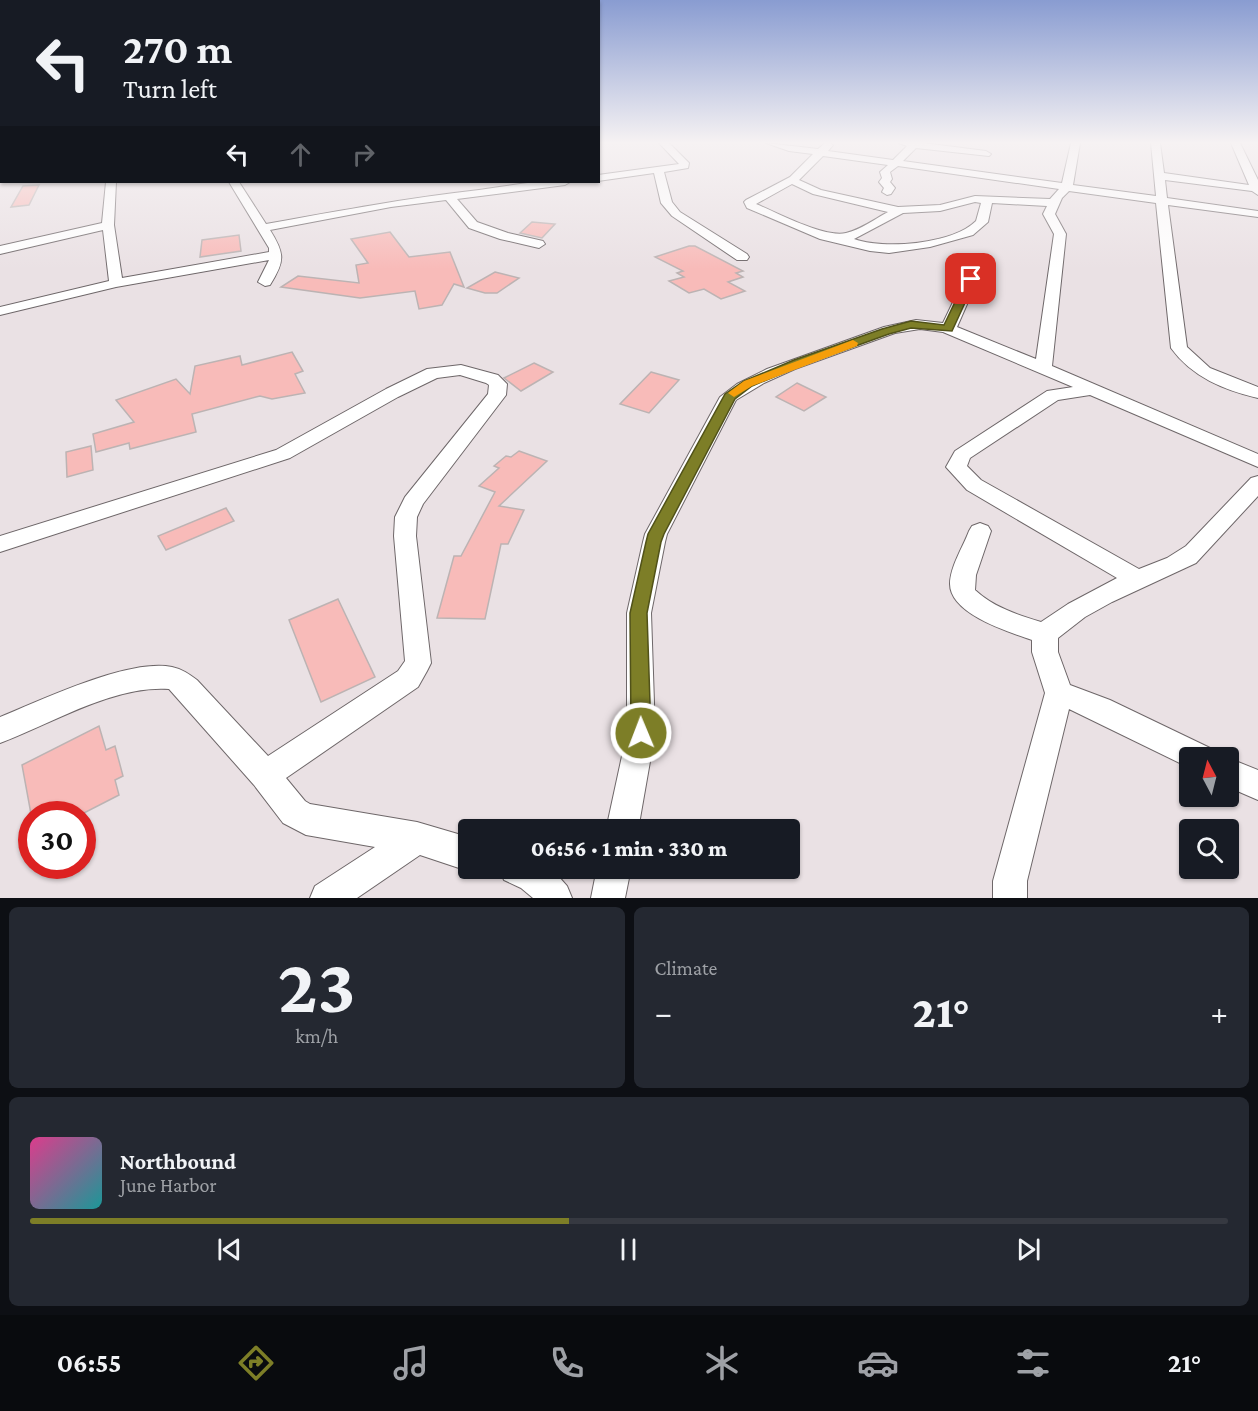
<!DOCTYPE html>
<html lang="en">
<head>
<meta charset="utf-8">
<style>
	:root { --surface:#171b24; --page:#242831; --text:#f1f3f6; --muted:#9ea1a6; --line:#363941; --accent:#7d7e27 }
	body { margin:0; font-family:"Crimson Pro",serif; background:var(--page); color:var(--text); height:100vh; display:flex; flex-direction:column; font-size:22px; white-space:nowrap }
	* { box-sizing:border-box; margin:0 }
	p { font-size:20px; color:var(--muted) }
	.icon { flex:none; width:33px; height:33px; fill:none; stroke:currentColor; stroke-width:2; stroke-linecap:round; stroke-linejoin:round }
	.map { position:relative; height:898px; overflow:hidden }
	.sheet { display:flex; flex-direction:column; gap:9px; padding:9px; background:#0d0f14; flex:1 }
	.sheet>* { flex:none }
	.banner { position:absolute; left:0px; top:0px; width:600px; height:183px; box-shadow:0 2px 4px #0004; background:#171b24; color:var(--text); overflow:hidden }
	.needle { width:39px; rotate:353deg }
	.buttons { position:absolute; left:1179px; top:747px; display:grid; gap:12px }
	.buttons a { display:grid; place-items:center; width:60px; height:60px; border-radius:6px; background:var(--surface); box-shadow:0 2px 4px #0004; font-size:30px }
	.speed { position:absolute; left:18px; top:801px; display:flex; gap:12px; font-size:30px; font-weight:700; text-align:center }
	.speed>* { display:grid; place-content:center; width:78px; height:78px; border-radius:50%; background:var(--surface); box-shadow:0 2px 4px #0004; line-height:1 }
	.speed .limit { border:9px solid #d22; background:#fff; color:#111 }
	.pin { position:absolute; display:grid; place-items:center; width:51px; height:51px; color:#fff; margin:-26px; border-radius:12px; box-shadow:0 3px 9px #0006 }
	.me { position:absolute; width:66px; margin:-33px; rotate:359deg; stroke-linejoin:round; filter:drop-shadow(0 0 4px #0008) }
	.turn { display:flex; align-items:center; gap:21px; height:126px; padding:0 24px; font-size:27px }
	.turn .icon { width:78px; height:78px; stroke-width:2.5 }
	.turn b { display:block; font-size:42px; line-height:51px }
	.lanes { display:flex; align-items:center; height:57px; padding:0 24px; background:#0003; justify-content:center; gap:30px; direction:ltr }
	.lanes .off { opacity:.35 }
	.big { font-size:45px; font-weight:800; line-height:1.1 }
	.sheet .card { flex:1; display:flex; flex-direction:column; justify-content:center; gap:9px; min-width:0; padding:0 21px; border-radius:9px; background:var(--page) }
	.sheet .dial { align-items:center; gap:0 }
	.dial b { font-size:78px; line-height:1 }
	.song { display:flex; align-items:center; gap:18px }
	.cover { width:72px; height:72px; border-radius:9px; background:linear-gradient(135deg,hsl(330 70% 55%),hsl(180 70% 35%)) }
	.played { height:6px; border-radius:3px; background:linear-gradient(90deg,var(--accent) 45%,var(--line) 45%) }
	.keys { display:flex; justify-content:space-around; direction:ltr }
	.heat { display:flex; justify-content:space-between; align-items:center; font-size:33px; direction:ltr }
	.sheet .tiles { flex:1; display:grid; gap:9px; grid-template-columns:1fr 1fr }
	.card:last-child { grid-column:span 2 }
	.trip { position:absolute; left:458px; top:819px; width:342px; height:60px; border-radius:6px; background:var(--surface); box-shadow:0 2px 4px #0004; font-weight:800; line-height:60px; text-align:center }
	.tab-bar { display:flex; height:96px; justify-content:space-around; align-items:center; background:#090b0e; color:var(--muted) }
	.tab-bar .icon { width:42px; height:42px }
	.tab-bar .current { color:var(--accent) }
	.tab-bar b { font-size:27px; color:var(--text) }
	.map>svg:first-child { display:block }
	.building { fill:#f8bbb9; stroke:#bcb3b3; stroke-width:1.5 }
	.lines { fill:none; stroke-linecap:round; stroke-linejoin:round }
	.minor-casing { stroke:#6e6769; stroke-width:2 }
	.major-casing { stroke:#8a4c7c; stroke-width:2 }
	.minor { fill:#fff; fill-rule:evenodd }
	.major { fill:#e0a8d3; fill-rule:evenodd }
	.route { fill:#7d7e27; stroke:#515219; stroke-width:1.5 }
	.slow { fill:#f59e0b }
</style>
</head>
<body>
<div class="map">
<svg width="1258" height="898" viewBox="0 0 1258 898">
	<rect width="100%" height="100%" fill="#eae1e4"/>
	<g class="building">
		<polygon points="39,185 29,205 11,207 23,186"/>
		<polygon points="532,222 555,224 542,238 520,233"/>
		<polygon points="390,232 409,257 450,252 464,287 454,284 442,305 419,309 415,291 360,298 281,287 298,276 359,283 356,265 368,263 351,239"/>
		<polygon points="239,235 241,251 200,257 202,240"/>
		<polygon points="689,246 695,246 743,271 736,273 743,277 728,282 745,291 721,299 704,289 689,293 669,281 684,277 677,273 683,271 655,257"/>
		<polygon points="495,272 519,278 497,293 485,293 467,288"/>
		<polygon points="292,352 303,371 295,374 305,393 272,399 260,396 192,414 196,432 130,449 129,443 96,452 93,434 134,422 116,400 176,379 190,394 195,366 240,356 242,365"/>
		<polygon points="534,363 553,372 521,391 504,378"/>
		<polygon points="651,372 679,380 649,413 620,404"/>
		<polygon points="797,383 826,397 804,411 776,397"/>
		<polygon points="91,446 93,470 67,477 66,452"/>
		<polygon points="519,451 547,461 499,506 524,510 508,544 501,544 485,619 437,618 454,556 461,556 495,492 479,486 499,468 494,466 506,456 511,457"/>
		<polygon points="226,508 234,521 166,550 158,536"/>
		<polygon points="338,599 375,677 321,702 289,620"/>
		<polygon points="99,726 106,750 115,746 123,776 115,780 119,795 82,814 31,814 22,765"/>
	</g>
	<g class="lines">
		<g class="minor-casing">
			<g id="minor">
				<polygon points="659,143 669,143 689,163 688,168 664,172 672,202 680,212 747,254 749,257 747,260 737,260 672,216 661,203 654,173 598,181 598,175 679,164"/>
				<path d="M766 143 818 149 825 143H830L833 145 828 151 893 160 907 146 899 143H923L986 151 991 154 989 156 916 148 903 161 1062 183 1071 143H1080L1073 185 1156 196 1151 143H1160L1164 173 1249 185 1231 143H1240L1258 180V195L1252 191 1165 180 1167 198 1258 211V217L1168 205 1187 347 1210 368 1258 387V398C1224 390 1192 377 1171 348L1156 203 1069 191 1062 198 1055 214 1066 234 1052 366 1258 454V467L1090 395 1058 400 970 458 967 466 981 480 1139 569 1167 558 1186 546 1251 478 1258 476V496L1196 563 1112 602 1085 617 1058 638V652L1070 685 1110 700 1210 748 1214 758H1190V768L1069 709 1027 881V898H993V881L1045 693 1032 652V640C1009 632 950 614 950 584 950 567 963 547 969 531L972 526 980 523 988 526 991 531 976 575 975 590C993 607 1018 615 1041 622L1068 604 1117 578 967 490 946 467 955 451 1047 391 1073 387 943 332 920 329 895 333 795 369 764 383 736 400 667 534 665 542 651 613 655 733 638 830H606L627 733V613L643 542 645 534 720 397 737 384 767 369 884 327 916 320 943 323 964 279 971 275 978 279 957 327 1036 359 1054 234 1043 214 1047 206 992 203 988 222 973 235 930 247 889 253 870 251 820 239 747 208 744 202 746 200 790 177 813 154 789 151ZM823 156 888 165 880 172 882 178 879 182 884 188 882 192 887 195 891 194 895 188 890 182 892 179 890 172 898 166 1059 189 1050 199 975 196 940 205 898 207 821 190 799 180ZM792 184 813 194 888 212C875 219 860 230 846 233 824 238 778 213 756 204ZM975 202 981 203 976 221C953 244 884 250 854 239L903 213 940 211Z"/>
				<polygon points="0,156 2,156 2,163 0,162"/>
				<path d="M106 182H116L114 225 122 278 269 252V248L229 182H239L266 224C337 211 408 198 479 190 509 186 541 179 570 182L565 185 457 199 477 222 508 233 543 241 545 244 539 248 500 239 469 228 446 200 391 207 270 230C285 254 285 261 270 285L265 286 258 282 269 260 116 287 0 315V307L109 281 103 230 0 254V246L102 223Z"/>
				<path d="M461 365 498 375 507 384 506 395 423 504 417 517 416 536 431 663 427 671 418 687 286 778 305 801 310 804 417 822 468 837V868H473L468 871 420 855 357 898H310L315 886 375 847 306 835 283 823 254 785 169 689C113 685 51 724 0 743V717C42 700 129 658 172 667 182 669 189 674 197 680L268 756 398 671 405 661 394 536 395 517 405 497 488 394 489 385 486 383 460 375 437 378 398 397 290 458 0 552V536L276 450 386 389 427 369Z"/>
				<polygon points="1228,758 1258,770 1258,800 1228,787"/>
				<polygon points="499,868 551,868 567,886 572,898 533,898 521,888 504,880"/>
				<polygon points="597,868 631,868 625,898 591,898"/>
			</g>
		</g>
		<g class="major-casing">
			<rect id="major" x="0" y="167" width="2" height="8"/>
		</g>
		<use href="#minor" class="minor"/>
		<use href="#major" class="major"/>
	</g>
	<linearGradient id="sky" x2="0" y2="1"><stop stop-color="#899cd1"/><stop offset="0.53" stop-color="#f6f2f3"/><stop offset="1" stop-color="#f6f2f3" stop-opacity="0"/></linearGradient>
	<rect width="1258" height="269" fill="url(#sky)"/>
	<polygon class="route" points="971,276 976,279 952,331 911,328 889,334 803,365 752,386 735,399 664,534 661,542 647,613 651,733 648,740 641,742 634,740 631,733 630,613 646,542 648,534 725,394 744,381 794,360 882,329 911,321 944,325 966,279"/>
	<polygon class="slow" points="853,340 858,343 857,346 752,386 734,397 728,393 744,381"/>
</svg>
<div class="buttons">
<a><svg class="needle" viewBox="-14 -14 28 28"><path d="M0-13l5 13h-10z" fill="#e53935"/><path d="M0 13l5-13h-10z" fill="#9ea1a6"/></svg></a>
<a><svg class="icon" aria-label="search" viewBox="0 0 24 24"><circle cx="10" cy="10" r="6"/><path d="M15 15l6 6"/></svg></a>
</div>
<div class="speed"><div class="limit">30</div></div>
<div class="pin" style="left:971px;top:279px;background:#d93025"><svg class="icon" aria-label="arrive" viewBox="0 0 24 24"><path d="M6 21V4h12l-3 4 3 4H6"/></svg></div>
<svg class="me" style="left:641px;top:733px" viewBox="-20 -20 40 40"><circle r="17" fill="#7d7e27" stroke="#fff" stroke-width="3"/><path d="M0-11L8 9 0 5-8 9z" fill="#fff"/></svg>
<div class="trip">06:56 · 1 min · 330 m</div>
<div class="banner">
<div class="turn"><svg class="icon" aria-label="left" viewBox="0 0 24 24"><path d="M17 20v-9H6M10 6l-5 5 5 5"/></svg><div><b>270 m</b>Turn left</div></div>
<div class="lanes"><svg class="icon" aria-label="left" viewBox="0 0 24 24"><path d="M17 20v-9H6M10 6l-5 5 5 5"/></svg><svg class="icon off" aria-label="ahead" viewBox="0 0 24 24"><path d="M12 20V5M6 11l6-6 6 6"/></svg><svg class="icon off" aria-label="right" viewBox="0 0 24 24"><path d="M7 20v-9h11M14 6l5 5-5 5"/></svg></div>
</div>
</div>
<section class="sheet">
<div class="tiles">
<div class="card dial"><b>23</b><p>km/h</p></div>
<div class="card"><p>Climate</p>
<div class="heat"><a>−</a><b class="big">21°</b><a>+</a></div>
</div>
<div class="card">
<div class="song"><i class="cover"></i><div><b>Northbound</b><p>June Harbor</p></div></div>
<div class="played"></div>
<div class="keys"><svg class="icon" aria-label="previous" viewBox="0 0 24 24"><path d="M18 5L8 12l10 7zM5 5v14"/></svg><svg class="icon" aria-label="pause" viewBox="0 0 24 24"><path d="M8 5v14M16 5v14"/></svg><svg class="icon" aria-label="next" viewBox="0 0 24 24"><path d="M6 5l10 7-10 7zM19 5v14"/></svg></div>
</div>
</div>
</section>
<nav class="tab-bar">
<b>06:55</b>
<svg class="icon current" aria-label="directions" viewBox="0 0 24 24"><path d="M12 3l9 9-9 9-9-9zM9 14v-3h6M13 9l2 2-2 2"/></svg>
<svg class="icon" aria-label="music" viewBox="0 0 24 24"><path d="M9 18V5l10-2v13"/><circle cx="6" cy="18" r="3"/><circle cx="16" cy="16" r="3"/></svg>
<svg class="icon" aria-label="phone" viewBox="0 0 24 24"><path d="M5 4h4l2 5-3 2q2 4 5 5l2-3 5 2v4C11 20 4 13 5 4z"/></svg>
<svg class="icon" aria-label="climate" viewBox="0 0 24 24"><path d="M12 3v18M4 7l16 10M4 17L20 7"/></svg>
<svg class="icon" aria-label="car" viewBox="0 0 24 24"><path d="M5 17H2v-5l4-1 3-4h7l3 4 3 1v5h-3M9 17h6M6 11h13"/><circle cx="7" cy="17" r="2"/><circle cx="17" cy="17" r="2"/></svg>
<svg class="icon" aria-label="filters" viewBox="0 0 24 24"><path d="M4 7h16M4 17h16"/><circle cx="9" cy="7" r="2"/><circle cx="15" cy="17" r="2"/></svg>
<b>21°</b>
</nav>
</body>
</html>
